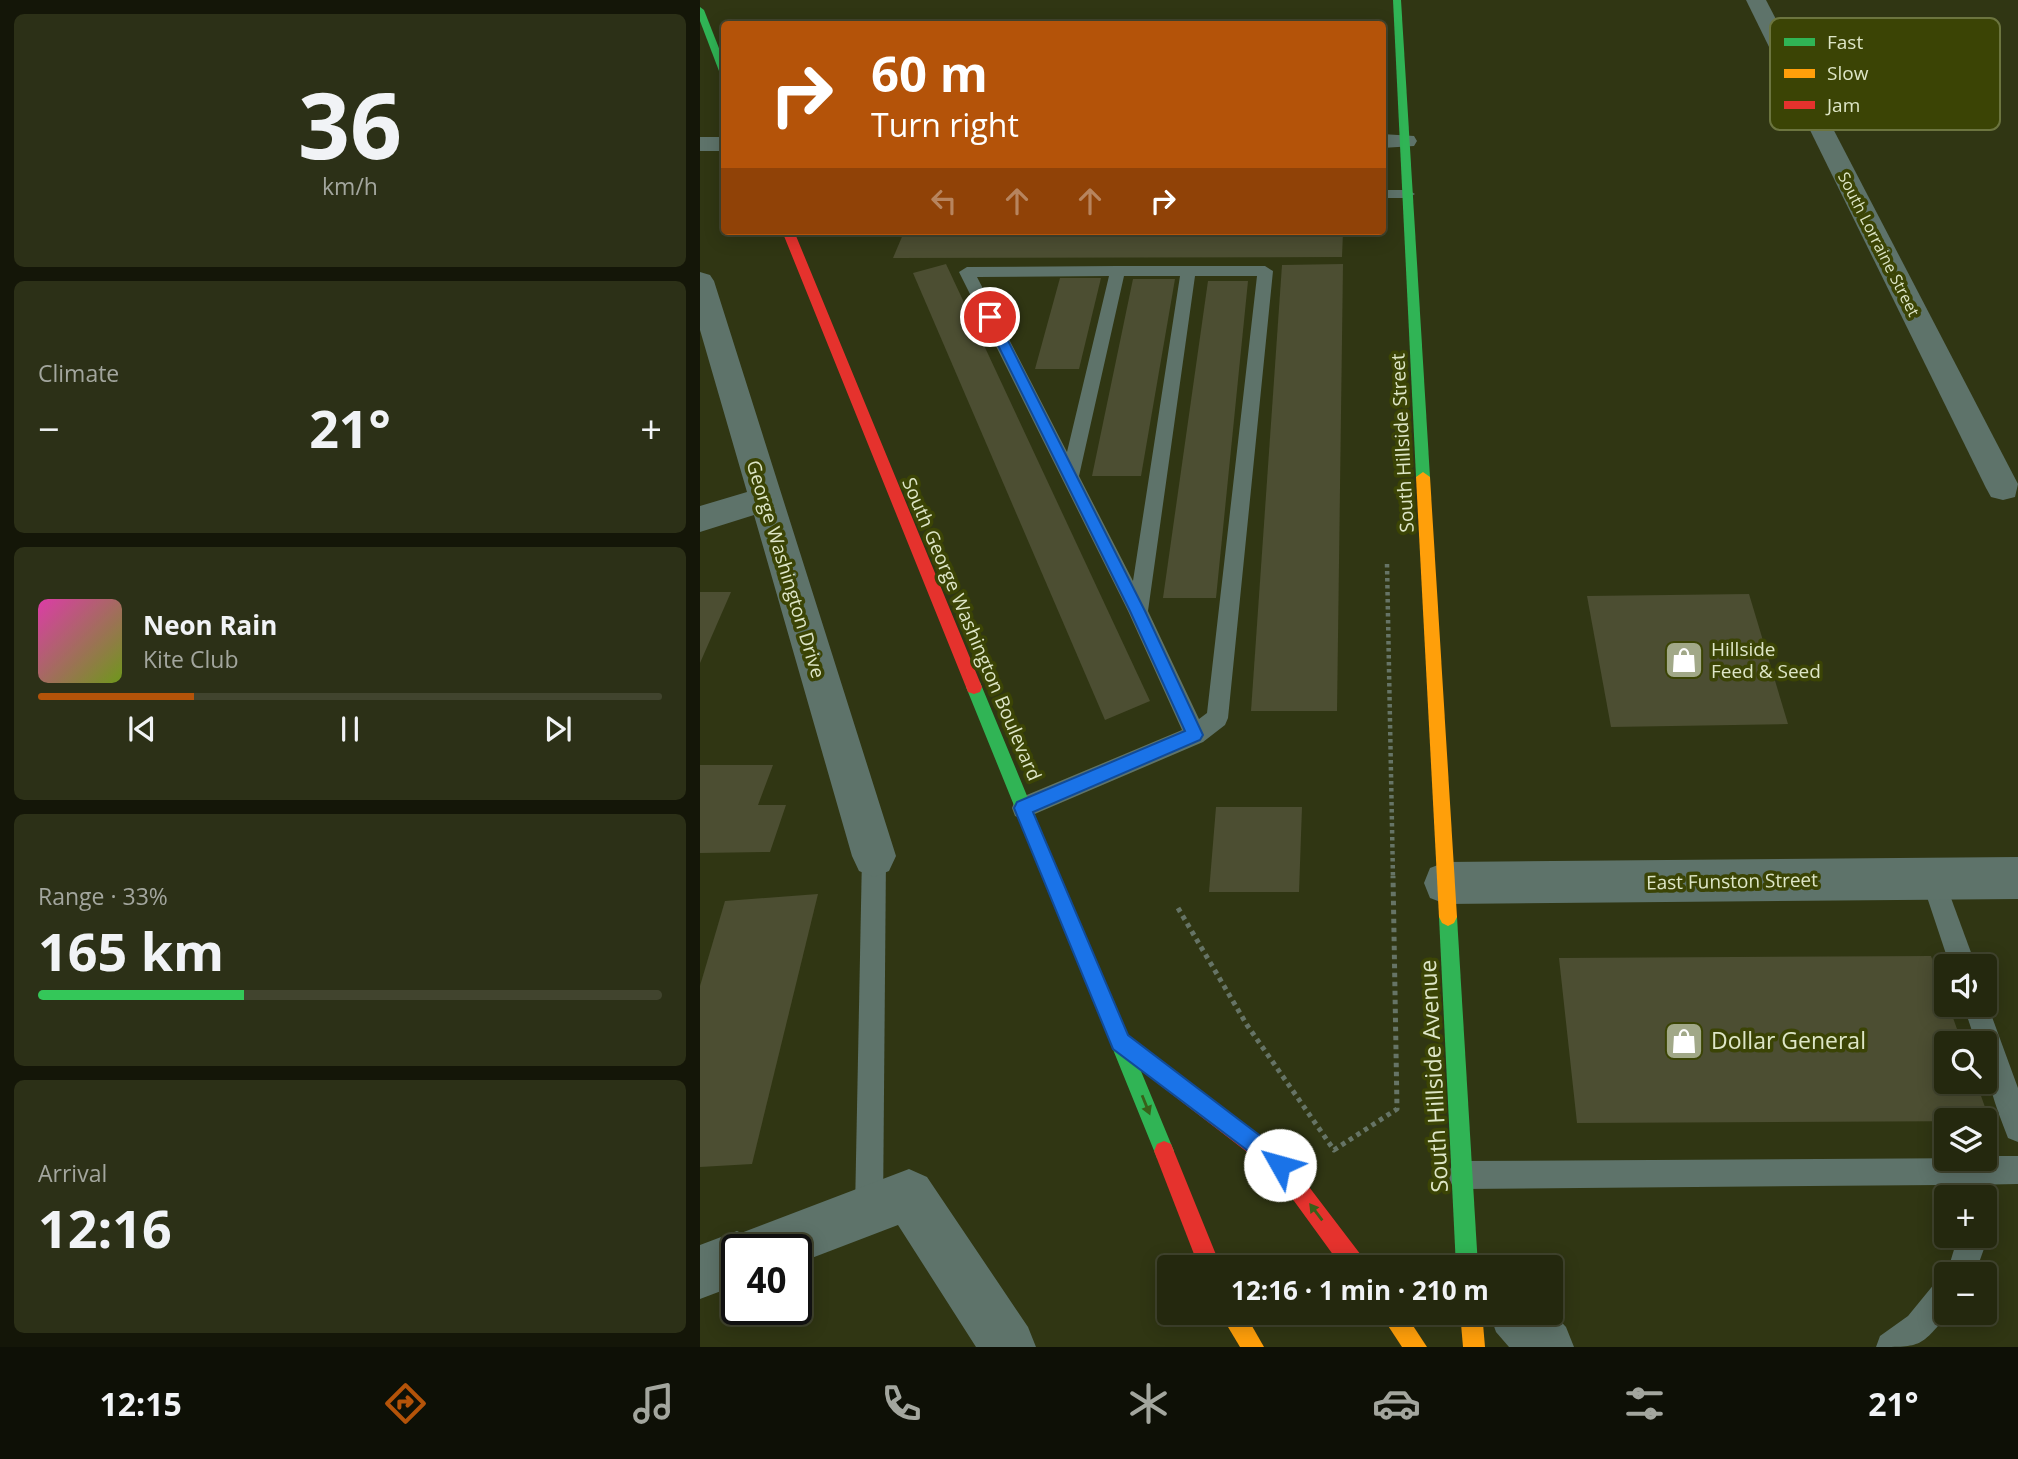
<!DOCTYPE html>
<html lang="en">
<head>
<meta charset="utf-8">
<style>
	:root { --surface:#24280e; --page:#2c3017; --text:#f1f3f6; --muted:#a3a69e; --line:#41442e; --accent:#b45309 }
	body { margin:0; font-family:"Open Sans",sans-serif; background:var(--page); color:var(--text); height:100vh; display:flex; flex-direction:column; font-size:26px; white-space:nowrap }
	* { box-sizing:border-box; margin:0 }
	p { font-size:23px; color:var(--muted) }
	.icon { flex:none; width:38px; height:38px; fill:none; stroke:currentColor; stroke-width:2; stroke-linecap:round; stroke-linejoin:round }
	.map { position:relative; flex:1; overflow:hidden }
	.sheet { display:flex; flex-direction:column; gap:14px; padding:14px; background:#141608; width:700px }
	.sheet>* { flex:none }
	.guide { position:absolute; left:21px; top:21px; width:665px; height:214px; border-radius:7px; box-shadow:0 4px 18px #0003,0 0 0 2px var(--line); background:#b45309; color:#fff; overflow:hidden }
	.fabs { position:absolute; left:1234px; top:954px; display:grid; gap:14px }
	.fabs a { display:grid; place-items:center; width:63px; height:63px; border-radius:7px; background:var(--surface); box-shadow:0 4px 18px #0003,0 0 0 2px var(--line); font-size:35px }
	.speed { position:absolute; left:21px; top:1234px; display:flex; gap:14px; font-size:35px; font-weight:700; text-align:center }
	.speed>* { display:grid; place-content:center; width:91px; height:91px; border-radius:50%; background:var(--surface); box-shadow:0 4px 18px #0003,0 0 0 2px var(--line); line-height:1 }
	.speed .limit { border:4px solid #111; border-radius:10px; background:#fff; color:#111 }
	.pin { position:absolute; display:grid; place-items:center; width:60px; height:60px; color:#fff; margin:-30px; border:4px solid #fff; border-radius:50%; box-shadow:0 2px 7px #0007 }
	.me { position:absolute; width:77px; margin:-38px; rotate:308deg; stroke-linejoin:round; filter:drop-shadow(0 0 5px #0008) }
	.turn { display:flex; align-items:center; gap:24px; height:147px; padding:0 35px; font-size:32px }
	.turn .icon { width:91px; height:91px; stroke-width:2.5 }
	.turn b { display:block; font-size:49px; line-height:60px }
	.lanes { display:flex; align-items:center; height:66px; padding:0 35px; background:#0003; justify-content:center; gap:35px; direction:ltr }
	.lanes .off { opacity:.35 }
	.big { font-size:52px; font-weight:700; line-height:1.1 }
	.sheet .widget { flex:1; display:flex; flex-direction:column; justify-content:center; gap:10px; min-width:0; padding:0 24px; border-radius:10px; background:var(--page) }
	.sheet .dial { align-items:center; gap:0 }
	.dial b { font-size:91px; line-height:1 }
	.song { display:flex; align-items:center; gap:21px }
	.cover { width:84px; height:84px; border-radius:10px; background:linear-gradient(135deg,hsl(320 70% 55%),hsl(80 70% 35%)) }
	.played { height:7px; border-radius:4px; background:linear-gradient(90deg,var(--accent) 25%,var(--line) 25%) }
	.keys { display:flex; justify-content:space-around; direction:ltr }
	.heat { display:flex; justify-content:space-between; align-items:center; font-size:38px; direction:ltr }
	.charge { height:10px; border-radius:5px; background:linear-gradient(90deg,#34c759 33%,var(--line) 0) }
	.trip { position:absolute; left:457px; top:1255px; width:406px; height:70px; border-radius:7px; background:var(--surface); box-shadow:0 4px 18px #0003,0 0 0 2px var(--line); font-weight:700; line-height:70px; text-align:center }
	.dock { display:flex; height:112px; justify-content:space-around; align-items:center; background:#0e1006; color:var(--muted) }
	.dock .icon { width:49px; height:49px }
	.dock .active { color:var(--accent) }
	.dock b { font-size:32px; color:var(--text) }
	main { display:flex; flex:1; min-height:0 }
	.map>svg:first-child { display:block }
	.building { fill:#4c4e32 }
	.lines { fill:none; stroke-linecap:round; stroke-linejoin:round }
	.path-far1 { stroke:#667466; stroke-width:4.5; stroke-dasharray:3.5 3.5; stroke-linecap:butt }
	.path { stroke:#667466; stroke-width:5; stroke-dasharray:4.5 4.5; stroke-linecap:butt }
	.lane { fill:#5e736a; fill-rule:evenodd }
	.street { fill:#5e736a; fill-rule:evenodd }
	.fast { fill:#30b455; fill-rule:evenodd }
	.slow { fill:#ff9f0a; fill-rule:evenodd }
	.jam { fill:#e5322d; fill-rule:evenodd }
	.oneway { fill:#386019 }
	.route { fill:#1a73e8; stroke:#114b97; stroke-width:2 }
	.labels { text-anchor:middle; stroke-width:7; stroke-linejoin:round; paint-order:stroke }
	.far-street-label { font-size:16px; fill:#dee6c7; stroke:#3b4405 }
	.street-label { font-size:19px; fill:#dee6c7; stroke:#3b4405 }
	.poi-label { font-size:19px; fill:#dee6c7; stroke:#3b4405; text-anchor:start }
	.near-poi-label { font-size:23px; fill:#dee6c7; stroke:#3b4405; text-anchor:start }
	.near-street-label { font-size:23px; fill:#dee6c7; stroke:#3b4405 }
	.key { fill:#3b4405; stroke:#6c753f; stroke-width:2 }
	.key-label { font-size:19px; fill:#dee6c7 }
</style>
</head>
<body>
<main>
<section class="sheet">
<div class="widget dial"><b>36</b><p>km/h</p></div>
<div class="widget"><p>Climate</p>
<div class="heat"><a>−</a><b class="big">21°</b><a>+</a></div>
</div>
<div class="widget">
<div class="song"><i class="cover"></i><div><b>Neon Rain</b><p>Kite Club</p></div></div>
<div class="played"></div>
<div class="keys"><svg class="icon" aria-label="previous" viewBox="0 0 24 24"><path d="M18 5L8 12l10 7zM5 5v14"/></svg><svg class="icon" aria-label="pause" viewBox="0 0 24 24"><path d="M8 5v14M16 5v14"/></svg><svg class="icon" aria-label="next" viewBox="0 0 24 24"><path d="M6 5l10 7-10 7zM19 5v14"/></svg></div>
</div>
<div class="widget"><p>Range · 33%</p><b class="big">165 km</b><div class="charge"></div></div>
<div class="widget"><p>Arrival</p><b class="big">12:16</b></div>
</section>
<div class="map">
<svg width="1318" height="1347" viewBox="0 0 1318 1347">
	<rect width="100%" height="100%" fill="#303613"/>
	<g class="building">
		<polygon points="204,232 643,232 642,257 193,258"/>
		<polygon points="246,264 450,701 405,720 213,273"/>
		<polygon points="643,264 637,711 551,711 582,265"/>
		<polygon points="360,278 401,278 379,369 335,369"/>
		<polygon points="433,279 475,279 441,476 392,476"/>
		<polygon points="508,281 548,281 516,598 463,598"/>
		<polygon points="0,592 31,592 0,663"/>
		<polygon points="1049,594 1088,724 911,727 887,596"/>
		<polygon points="0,765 73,765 58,805 86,805 70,852 0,853"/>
		<polygon points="516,807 602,807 599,892 509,892"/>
		<polygon points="118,894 52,1164 0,1167 0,986 25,901"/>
		<polygon points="1231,956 1262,1043 1246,1043 1246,1082 1276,1082 1290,1121 877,1123 859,958"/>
	</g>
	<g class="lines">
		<polyline class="path-far1" points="687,564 693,878"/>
		<polyline class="path" points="478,908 547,1025 634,1150 697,1109 693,876"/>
		<g class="lane">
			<polygon points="682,190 708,190 715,194 708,198 682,198"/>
			<path d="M418 266H565L573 271 528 718 525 725 503 742 323 819 315 816 312 808 315 800 482 730 428 611 259 272 267 267ZM409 276 367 452 277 277ZM424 276H480L433 581 379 476ZM495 276H557L507 713 499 719 448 611Z"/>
			<polygon points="174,845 182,848 186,856 183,1210 179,1220 169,1224 159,1220 155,1210 162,856 166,848"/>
			<polygon points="1233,867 1241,871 1276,966 1250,966 1221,879 1225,871"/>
			<path d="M1284 995 1318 1088V1142L1308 1138C1296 1107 1284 1076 1284 1043H1276L1263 1004H1284Z"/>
			<polygon points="1284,1156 1318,1156 1318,1184 1267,1185 1271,1197 1246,1197 1246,1205 1239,1185 762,1189 752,1185 748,1175 752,1165 762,1161 1284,1158"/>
			<polygon points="1254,1236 1283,1236 1286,1243 1275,1274 1246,1276 1256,1243"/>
			<path d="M1246 1279V1312H1250C1220 1347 1223 1347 1176 1347L1180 1336 1208 1316 1235 1283Z"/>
		</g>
		<g class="street">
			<polygon points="1046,0 1066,0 1318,484 1315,497 1303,500 1291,497 1286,488"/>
			<polygon points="682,134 714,136 717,141 714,146 682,148"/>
			<rect x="0" y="137" width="24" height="14"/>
			<polygon points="0,272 10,275 14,281 196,856 189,871 174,877 159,871 152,856 54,515 0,532 0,506 47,492 0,330"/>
			<polygon points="1318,857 1318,899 746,904 730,898 724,883 730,868 746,862"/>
			<polygon points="209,1169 227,1177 328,1327 336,1347 276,1347 198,1225 96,1264 96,1250 37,1250 37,1285 0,1299 0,1245 37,1231 41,1233"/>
			<polygon points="850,1310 866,1327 874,1347 809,1347 796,1332 789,1312 850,1312"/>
		</g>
		<g class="fast">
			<polygon points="693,0 701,0 730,477 723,482 716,477"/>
			<polygon points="0,7 4,10 24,61 24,74 19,71 0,21"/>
			<polygon points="274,680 280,682 282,687 474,1151 471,1158 464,1161 457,1158 266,687 268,682"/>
			<polygon points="748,908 754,911 757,917 778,1267 756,1267 739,917 742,911"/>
		</g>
		<g class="slow">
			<polygon points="723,472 730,477 757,917 754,923 748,926 742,923 739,917 716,477"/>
			<polygon points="519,1312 544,1312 564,1347 540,1347"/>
			<polygon points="679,1312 704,1312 727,1347 702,1347"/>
			<polygon points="760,1312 782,1312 785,1347 763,1347"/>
		</g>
		<g class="jam">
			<polygon points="82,231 94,231 282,687 280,692 274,694 268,692 266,687"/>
			<polygon points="420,1032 587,1158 664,1259 667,1267 642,1267 573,1172 413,1049 410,1042 413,1035"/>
			<polygon points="464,1141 471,1144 521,1267 499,1267 454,1151 457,1144"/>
		</g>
	</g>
	<defs><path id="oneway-solid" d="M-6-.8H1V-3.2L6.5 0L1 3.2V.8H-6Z" transform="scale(1.75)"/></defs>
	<g class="oneway">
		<use href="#oneway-solid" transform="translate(446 1105) rotate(68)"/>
		<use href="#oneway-solid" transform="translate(616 1212) rotate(-127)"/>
	</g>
	<polygon class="route" points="290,313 296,317 445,611 503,735 500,740 333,812 428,1035 588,1157 591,1165 588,1172 580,1175 413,1049 314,808 317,802 485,731 430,611 284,317"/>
	<defs>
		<g id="shop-square" transform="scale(2.0125)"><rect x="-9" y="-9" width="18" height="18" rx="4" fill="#a1a888" stroke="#3b4405"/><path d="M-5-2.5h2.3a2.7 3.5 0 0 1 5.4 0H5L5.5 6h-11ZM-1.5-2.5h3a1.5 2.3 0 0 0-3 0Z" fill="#fff"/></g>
	</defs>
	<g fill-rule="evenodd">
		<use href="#shop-square" x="984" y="660"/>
		<use href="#shop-square" x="984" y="1041"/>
	</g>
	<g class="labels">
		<g class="far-street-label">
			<text transform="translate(1179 244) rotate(63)" y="6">South Lorraine Street</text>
		</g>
		<g class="street-label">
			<text transform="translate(702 443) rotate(-93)" y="7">South Hillside Street</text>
			<text transform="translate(86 569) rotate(73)" y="7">George Washington Drive</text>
			<text transform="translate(272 629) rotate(67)" y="7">South George Washington Boulevard</text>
			<text transform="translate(1032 881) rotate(-1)" y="7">East Funston Street</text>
		</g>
		<g class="poi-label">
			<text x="1011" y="656">Hillside<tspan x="1011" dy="22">Feed &amp; Seed</tspan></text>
		</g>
		<g class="near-poi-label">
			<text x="1011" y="1049">Dollar General</text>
		</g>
		<g class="near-street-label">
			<text transform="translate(734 1076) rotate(-93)" y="8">South Hillside Avenue</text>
		</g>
	</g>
	<rect x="1070" y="18" width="230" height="112" rx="10" class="key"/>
	<rect x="1084" y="38" width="31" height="8" fill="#30b455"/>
	<rect x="1084" y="69" width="31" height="9" fill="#ff9f0a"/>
	<rect x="1084" y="101" width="31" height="8" fill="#e5322d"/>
	<g class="key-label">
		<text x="1127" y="49">Fast</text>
		<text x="1127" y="80">Slow</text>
		<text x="1127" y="112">Jam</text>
	</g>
</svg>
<div class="fabs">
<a><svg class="icon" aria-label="sound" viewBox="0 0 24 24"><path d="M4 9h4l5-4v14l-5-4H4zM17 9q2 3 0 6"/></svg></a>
<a><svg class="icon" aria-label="search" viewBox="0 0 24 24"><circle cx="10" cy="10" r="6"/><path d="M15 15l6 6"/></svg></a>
<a><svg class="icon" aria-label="layers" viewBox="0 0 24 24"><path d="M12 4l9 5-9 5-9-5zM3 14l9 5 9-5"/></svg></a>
<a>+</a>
<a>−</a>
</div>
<div class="speed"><div class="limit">40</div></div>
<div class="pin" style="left:290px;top:317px;background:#d93025"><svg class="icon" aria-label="arrive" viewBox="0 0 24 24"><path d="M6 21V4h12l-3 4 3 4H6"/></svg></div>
<svg class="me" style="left:580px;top:1165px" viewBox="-20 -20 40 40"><circle r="19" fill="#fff"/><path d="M0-13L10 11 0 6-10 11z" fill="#1a73e8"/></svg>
<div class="trip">12:16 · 1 min · 210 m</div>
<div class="guide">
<div class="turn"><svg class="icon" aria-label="right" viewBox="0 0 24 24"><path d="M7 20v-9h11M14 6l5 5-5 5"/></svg><div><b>60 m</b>Turn right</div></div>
<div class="lanes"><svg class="icon off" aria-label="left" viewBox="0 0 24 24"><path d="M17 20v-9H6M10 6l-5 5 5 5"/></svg><svg class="icon off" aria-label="ahead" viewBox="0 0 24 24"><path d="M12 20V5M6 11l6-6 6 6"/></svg><svg class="icon off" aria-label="ahead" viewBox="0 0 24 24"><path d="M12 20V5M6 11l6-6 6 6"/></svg><svg class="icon" aria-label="right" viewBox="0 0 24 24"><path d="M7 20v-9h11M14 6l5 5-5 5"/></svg></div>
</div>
</div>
</main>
<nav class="dock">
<b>12:15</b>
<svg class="icon active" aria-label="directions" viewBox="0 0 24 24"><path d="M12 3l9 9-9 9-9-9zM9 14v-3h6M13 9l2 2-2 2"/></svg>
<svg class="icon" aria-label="music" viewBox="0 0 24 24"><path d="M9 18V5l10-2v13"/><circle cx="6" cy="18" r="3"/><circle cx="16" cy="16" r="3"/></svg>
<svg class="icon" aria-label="phone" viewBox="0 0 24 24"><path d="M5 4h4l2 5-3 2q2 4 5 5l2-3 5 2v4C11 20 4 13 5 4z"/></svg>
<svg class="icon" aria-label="climate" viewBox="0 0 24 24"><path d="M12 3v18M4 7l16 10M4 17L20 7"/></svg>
<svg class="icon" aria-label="car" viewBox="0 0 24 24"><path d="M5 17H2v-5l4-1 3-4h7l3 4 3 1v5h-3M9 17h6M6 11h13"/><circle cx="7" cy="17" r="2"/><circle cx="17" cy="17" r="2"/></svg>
<svg class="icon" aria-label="filters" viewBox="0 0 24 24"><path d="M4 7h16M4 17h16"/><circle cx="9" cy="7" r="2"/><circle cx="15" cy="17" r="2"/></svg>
<b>21°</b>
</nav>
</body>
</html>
